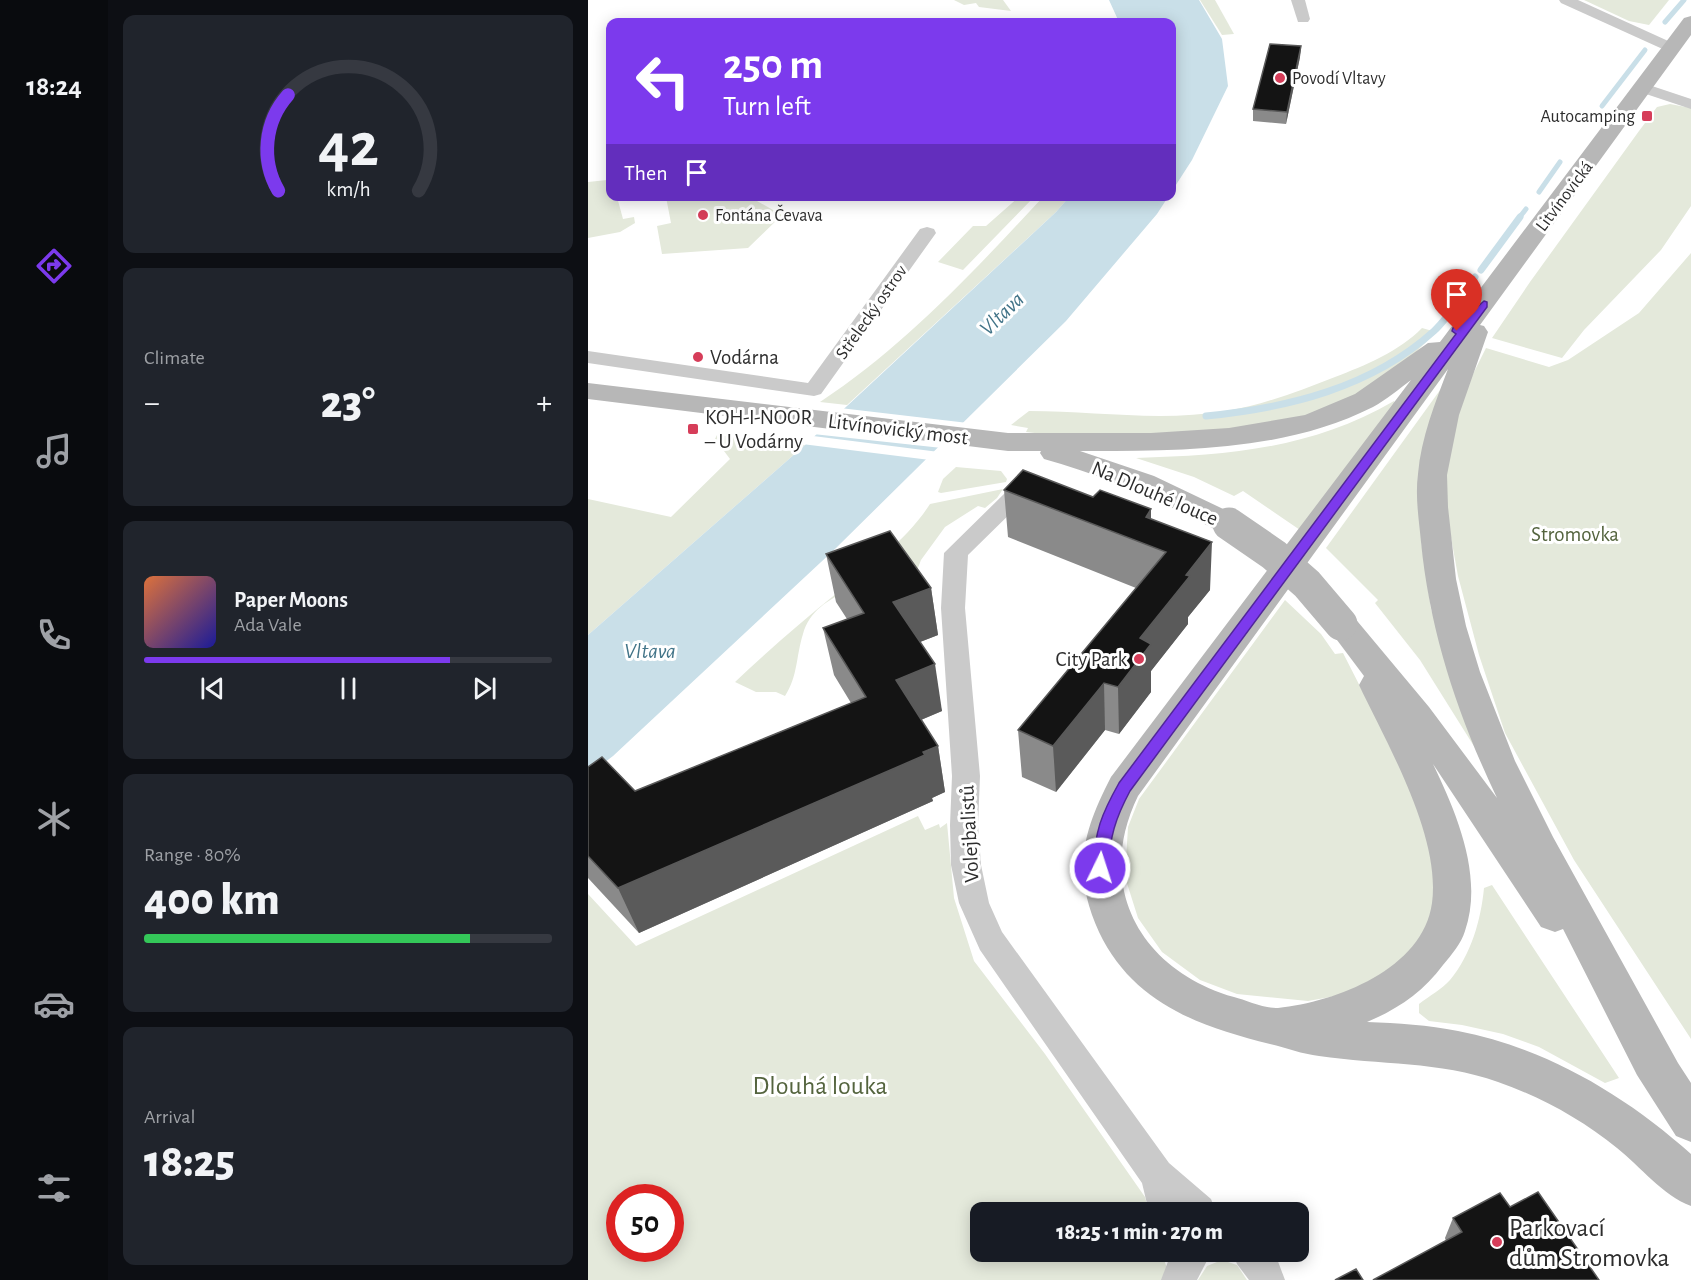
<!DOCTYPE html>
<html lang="en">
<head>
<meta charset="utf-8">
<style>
	:root { --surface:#171b24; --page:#20242c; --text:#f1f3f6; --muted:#9ea1a6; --line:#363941; --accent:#7c3aed }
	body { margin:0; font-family:"Alegreya Sans",sans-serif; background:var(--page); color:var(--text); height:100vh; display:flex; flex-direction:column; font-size:22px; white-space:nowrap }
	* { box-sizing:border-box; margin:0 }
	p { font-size:20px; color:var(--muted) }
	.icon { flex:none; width:33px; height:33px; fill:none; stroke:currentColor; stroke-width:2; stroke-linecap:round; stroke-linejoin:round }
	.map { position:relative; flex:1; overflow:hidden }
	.details { display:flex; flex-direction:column; gap:15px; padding:15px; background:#0d0f14; width:480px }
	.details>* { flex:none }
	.hud { position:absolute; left:18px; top:18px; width:570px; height:183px; border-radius:12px; box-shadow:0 3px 15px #0003; background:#7c3aed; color:#fff; overflow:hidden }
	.speed { position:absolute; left:18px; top:1184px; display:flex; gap:12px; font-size:30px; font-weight:700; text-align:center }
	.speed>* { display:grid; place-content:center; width:78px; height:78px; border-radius:50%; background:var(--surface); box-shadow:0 3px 15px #0003; line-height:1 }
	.speed .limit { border:9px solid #d22; background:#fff; color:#111 }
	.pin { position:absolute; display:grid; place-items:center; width:51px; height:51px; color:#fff; margin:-62px -26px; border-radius:50% 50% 50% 0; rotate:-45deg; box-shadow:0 0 6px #0007 }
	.pin .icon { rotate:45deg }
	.me { position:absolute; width:66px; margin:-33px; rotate:4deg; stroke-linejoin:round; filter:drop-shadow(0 0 4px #0008) }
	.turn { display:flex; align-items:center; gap:21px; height:126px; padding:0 18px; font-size:27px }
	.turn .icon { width:78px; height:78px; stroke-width:2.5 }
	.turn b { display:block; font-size:42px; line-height:51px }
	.then { display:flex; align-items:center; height:57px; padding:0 18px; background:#0003; gap:12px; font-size:22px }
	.big { font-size:45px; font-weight:800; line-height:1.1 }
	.details .card { flex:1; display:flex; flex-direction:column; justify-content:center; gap:9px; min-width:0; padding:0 21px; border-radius:12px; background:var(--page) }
	.details .dial { align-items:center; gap:0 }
	.dial svg { height:156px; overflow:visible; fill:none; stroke:var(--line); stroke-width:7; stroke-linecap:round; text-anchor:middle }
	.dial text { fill:var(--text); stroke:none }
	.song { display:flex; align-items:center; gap:18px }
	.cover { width:72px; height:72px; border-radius:9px; background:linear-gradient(135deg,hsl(20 70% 55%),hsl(240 70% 35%)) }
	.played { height:6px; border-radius:3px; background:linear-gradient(90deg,var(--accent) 75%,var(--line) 75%) }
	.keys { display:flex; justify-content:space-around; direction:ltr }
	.heat { display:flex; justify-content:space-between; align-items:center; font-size:33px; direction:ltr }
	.charge { height:9px; border-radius:4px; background:linear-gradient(90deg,#34c759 80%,var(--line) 0) }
	.trip { position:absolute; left:382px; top:1202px; width:339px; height:60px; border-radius:12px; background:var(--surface); box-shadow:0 3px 15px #0003; font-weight:800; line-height:60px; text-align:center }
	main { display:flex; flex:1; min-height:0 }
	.menu { display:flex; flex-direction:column; width:108px; justify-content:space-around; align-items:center; background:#090b0e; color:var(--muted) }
	.menu .icon { width:42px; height:42px }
	.menu .selected { color:var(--accent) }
	.menu b { font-size:27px; color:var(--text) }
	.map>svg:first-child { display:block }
	.green { fill:#e4e9db; fill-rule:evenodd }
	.water { fill:#c9dfe8 }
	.pier { fill:#fff }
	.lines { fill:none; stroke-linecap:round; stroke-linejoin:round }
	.stream-far1 { stroke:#c9dfe8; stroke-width:5 }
	.stream { stroke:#c9dfe8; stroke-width:7 }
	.minor { fill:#cacaca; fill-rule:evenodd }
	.secondary { fill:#b7b7b7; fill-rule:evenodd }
	.secondary-bridge { stroke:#b7b7b7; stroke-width:33 }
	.wall { fill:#8a8a8a }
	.shaded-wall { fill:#5a5a5a }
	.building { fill:#141414; stroke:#5a5a5a; stroke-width:1.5 }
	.route { fill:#7c3aed; stroke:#51269a; stroke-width:1.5 }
	.poi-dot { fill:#d63d59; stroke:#fff; stroke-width:2 }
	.labels { text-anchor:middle; stroke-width:6; stroke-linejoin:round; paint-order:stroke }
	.far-poi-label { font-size:18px; fill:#2d2d2d; stroke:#fff; text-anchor:start }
	.far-street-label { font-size:18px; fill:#2d2d2d; stroke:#fff }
	.poi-label { font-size:21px; fill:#2d2d2d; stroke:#fff; text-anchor:start }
	.street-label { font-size:21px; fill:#2d2d2d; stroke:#fff }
	.park-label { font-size:21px; fill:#54643e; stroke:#fff }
	.water-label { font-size:22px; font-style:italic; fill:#427488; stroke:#fff }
	.near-park-label { font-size:26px; fill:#54643e; stroke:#fff }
	.near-poi-label { font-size:26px; fill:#2d2d2d; stroke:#fff; text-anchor:start }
</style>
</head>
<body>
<main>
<nav class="menu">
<b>18:24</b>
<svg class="icon selected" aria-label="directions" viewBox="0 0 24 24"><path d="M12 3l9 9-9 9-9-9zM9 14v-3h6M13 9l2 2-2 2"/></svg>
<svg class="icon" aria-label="music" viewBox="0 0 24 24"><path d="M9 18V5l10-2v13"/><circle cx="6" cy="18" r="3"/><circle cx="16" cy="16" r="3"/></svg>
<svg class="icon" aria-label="phone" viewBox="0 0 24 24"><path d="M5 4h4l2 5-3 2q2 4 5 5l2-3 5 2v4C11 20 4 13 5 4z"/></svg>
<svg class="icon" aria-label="climate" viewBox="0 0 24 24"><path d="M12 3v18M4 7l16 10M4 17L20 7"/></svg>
<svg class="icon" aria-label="car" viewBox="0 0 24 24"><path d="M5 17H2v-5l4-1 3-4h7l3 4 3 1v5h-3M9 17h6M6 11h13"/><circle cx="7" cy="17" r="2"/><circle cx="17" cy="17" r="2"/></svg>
<svg class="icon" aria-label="filters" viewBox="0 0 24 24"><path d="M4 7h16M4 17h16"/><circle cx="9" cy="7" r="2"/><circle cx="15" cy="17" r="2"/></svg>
</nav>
<section class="details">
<div class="card dial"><svg viewBox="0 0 100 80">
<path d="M14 69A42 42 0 1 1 86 69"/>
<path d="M14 69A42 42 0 0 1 19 20" stroke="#7c3aed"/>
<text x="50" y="56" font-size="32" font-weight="700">42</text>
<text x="50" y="72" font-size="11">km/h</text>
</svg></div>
<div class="card"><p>Climate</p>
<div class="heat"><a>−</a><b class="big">23°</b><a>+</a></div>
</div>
<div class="card">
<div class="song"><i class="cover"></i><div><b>Paper Moons</b><p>Ada Vale</p></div></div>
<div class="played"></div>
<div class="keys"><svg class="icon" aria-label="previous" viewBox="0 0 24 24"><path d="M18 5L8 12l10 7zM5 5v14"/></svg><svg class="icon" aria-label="pause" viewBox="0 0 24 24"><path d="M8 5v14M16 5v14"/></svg><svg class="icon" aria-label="next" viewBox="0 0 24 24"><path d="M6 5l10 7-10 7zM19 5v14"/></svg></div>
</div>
<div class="card"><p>Range · 80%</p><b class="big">400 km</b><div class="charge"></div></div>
<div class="card"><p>Arrival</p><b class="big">18:25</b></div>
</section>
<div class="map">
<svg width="1103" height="1280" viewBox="0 0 1103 1280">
	<rect width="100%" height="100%" fill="#fff"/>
	<g class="green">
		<polygon points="366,0 415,0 423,11 391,7 388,3 376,5"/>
		<polygon points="612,0 627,0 646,34 634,35"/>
		<polygon points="996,0 1081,0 1061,25 1041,21"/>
		<polygon points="1082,104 1103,108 1103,206 1073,250 996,330 974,358 904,338 942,282 1051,131 1069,107"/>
		<polygon points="19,180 22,184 22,196 29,197 35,219 46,217 47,223 32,232 0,238 0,182"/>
		<polygon points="432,196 446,197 375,270 350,262 385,226 398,226"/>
		<polygon points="78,197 162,197 194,215 160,248 74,254 69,226 83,223"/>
		<path d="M455 197H481L468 212 259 405 232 402C317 346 386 271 455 197Z"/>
		<polygon points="1103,253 1103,1039 986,860 917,733 891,655 870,576 858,510 859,459 870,415 883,378 898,348 961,367 980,360 1051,313"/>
		<path d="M834 328 848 332 828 352 772 394 715 417 621 434 473 436 438 432 440 428 423 425 441 411C506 411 572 422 638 411 675 405 711 391 747 377 776 366 812 351 834 328Z"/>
		<polygon points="855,386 833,541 843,609 865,678 894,759 832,660 787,603 790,600 738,548"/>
		<path d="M806 401 808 404 712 530 655 491 646 496 606 477 548 458C641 455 723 449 806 401Z"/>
		<polygon points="129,435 217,445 0,635 0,499 83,517 142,459 127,439"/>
		<polygon points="368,467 413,471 419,479 418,482 353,493 350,492 355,479"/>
		<path d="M415 489 409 498 397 508 390 506 357 527 333 560 328 573C290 583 228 589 215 634 208 656 210 676 197 696L188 692H168L147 682C180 651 214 621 249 593 283 565 318 541 342 504Z"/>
		<polygon points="697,600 733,634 747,654 755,653 829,798 853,892 840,931 804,973 770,992 720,1001 649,994 612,980 574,952 550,918 537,877 540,827 551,799"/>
		<path d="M330 816 337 830 351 824 352 828 359 823 366 898 386 961 457 1054 557 1197 561 1212H393V1251H573L583 1280H0V894L48 946ZM32 1197H82V1248H32Z"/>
		<path d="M904 885 1031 1078 1017 1083 951 1047 915 1034 874 1025 841 1021 831 1013V1004C841 996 854 989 862 980 883 955 893 920 896 888Z"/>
		<polygon points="634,1260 649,1265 659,1280 610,1280 619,1266"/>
	</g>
	<g class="water">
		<polygon points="521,0 611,0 634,39 640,86 604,160 584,191 584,22 531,22"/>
		<polygon points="481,197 580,197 569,214 478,321 247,549 25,756 0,775 0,635 217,445 468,212"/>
	</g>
	<g class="pier">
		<polygon points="252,408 380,423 354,448 225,434"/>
		<polygon points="223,436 225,436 351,452 342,460 214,444"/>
	</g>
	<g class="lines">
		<g class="stream-far1">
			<polyline points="1077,22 1096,0"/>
			<polyline points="1014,106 1057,50"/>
			<polyline points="951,192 972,162"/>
			<polyline points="931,218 938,209"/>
		</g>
		<g class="stream">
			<polyline points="893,270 932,217"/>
			<path d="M618 416C699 408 783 388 846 331 862 316 874 295 887 277"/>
		</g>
		<g class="minor">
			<polygon points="703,0 717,0 722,19 720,22 710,22"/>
			<polygon points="971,0 990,0 1089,45 1092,48 1089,51 1079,51 973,3"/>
			<polygon points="1055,83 1103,99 1103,109 1049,91 1047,88"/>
			<polygon points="339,227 346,229 348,233 233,394 226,396 0,363 0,351 220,383 332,229"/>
			<polygon points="426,490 434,492 438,497 434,502 380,555 377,608 392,776 390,825 393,865 401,903 414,932 581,1163 623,1199 628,1212 561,1212 554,1183 392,950 371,903 363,865 362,825 364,776 353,608 356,553 418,492"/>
			<polygon points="584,1251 624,1251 609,1280 573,1280"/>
			<polygon points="644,1251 686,1251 697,1280 661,1280 649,1264"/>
		</g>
		<path class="secondary" d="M1103 16V35L892 325 896 326 900 332 871 415 859 475 860 507 868 579 878 626 892 672 927 761 965 837 1090 1063 1103 1083V1142L1088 1136 1049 1075 975 929 967 932 953 927 845 764C868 812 896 876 877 931 873 944 864 954 855 965 835 992 810 1009 779 1022 810 1023 840 1025 870 1031 958 1048 1037 1095 1103 1154V1206C1074 1195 1053 1167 1029 1148 993 1119 953 1097 910 1082 851 1061 792 1065 731 1056 714 1054 699 1048 682 1044 610 1026 545 1003 511 932 484 872 494 833 523 777L823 380C811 389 798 400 785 407 696 452 590 451 492 451L566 476 652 517 656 524 652 531 641 534 630 531C574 501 517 476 456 459L452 453 453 451H420L0 399V383L420 433H563L641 428 717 415 767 394 840 343 852 342 1096 18ZM860 369C847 403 833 438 830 474 827 497 831 520 833 542 842 633 870 716 909 798L841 707 765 616 753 612 741 616 737 624 776 676 771 685C799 744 853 836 844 903 835 969 748 1002 690 1008 677 1009 658 1000 646 997 552 970 506 886 550 796Z"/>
		<polyline class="secondary-bridge" points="641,524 686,555 719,584 753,624"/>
	</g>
	<g class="wall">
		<polygon points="713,46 712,57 698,124 665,121 665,109"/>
		<polygon points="416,490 505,497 563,509 563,519 622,590 600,617 600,624 563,671 563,692 531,734 517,730 468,792 434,777 430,730 548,588 420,537"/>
		<polygon points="238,554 343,588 350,635 332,642 354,711 333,720 350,746 357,792 344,798 345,801 51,933 0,878 0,767 47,791 263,703 246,675 235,628 259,619 248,602"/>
		<polygon points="922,1207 858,1241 857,1238 865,1218"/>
	</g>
	<g class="shaded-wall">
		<polygon points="713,46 712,57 698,124 699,112"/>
		<polygon points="563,509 563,546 558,517"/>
		<polygon points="624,542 622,590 600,617 600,624 563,671 563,692 531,734 530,687 552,638 598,575"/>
		<polygon points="343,588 350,635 314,649 305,602"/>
		<polygon points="347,664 354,711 316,727 308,680"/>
		<polygon points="516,683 517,730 468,792 465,746"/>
		<polygon points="350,746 357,792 344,798 345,801 51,933 30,888"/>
	</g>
	<g class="building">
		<polygon points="682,44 713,46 699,112 665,109"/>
		<polygon points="435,470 505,497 512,490 563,509 558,517 624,542 598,575 602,576 552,638 563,644 530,687 516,683 465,746 430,730 578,552 416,490"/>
		<polygon points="302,531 343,588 305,602 347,664 308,680 350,746 335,752 337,755 30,888 0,856 0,767 14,757 47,791 278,697 235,628 276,613 238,554"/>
		<polygon points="950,1192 1011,1280 785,1280 874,1232 865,1218 912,1193 922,1207"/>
		<polygon points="768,1269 775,1280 747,1280"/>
	</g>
	<path class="route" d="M896 301 899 302V307L542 791C527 819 522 837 520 868L518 873 512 875 507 873 505 868C507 831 513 815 531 783L868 334 864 331 865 328Z"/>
	<g class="poi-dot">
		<circle cx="692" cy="78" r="6"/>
		<rect x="1053" y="110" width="12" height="12" rx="3"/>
		<circle cx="115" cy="215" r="6"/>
		<circle cx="110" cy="357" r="6"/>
		<rect x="99" y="423" width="12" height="12" rx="3"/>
		<circle cx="551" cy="659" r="6"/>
		<circle cx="909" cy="1242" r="6"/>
	</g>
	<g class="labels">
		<g class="far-poi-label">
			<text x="704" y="84">Povodí Vltavy</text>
			<text x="1047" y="122" text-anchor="end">Autocamping</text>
			<text x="127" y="221">Fontána Čevava</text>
		</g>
		<g class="far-street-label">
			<text transform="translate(976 196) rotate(-53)" y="6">Litvínovická</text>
			<text transform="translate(283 312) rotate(-55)" y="6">Střelecký ostrov</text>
		</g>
		<g class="poi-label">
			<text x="122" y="364">Vodárna</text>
			<text x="117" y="424">KOH-I-NOOR<tspan x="117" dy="24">– U Vodárny</tspan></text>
			<text x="539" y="666" text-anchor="end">City Park</text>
		</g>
		<g class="street-label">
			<text transform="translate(310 429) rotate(7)" y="7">Litvínovický most</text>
			<text transform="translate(567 493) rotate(23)" y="7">Na Dlouhé louce</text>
			<text transform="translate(381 834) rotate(-93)" y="7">Volejbalistů</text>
		</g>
		<g class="park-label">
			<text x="987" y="541">Stromovka</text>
		</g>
		<g class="water-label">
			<text transform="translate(413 313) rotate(-44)" y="8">Vltava</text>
			<text x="62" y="658">Vltava</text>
		</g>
		<g class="near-park-label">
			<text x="232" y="1094">Dlouhá louka</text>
		</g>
		<g class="near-poi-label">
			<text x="921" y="1236">Parkovací<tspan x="921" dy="30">dům Stromovka</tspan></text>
		</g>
	</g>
</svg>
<div class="speed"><div class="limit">50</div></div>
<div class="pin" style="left:869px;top:331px;background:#d93025"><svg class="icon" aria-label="arrive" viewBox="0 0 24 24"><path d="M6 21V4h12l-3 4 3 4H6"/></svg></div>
<svg class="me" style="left:512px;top:868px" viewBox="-20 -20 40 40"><circle r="17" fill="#7c3aed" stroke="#fff" stroke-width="3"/><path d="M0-11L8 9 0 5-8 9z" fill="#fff"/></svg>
<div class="trip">18:25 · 1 min · 270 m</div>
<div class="hud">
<div class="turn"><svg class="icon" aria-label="left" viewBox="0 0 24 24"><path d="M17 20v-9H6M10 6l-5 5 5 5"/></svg><div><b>250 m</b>Turn left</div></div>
<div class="then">Then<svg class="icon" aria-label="arrive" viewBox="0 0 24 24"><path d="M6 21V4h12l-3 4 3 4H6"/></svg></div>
</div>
</div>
</main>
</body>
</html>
